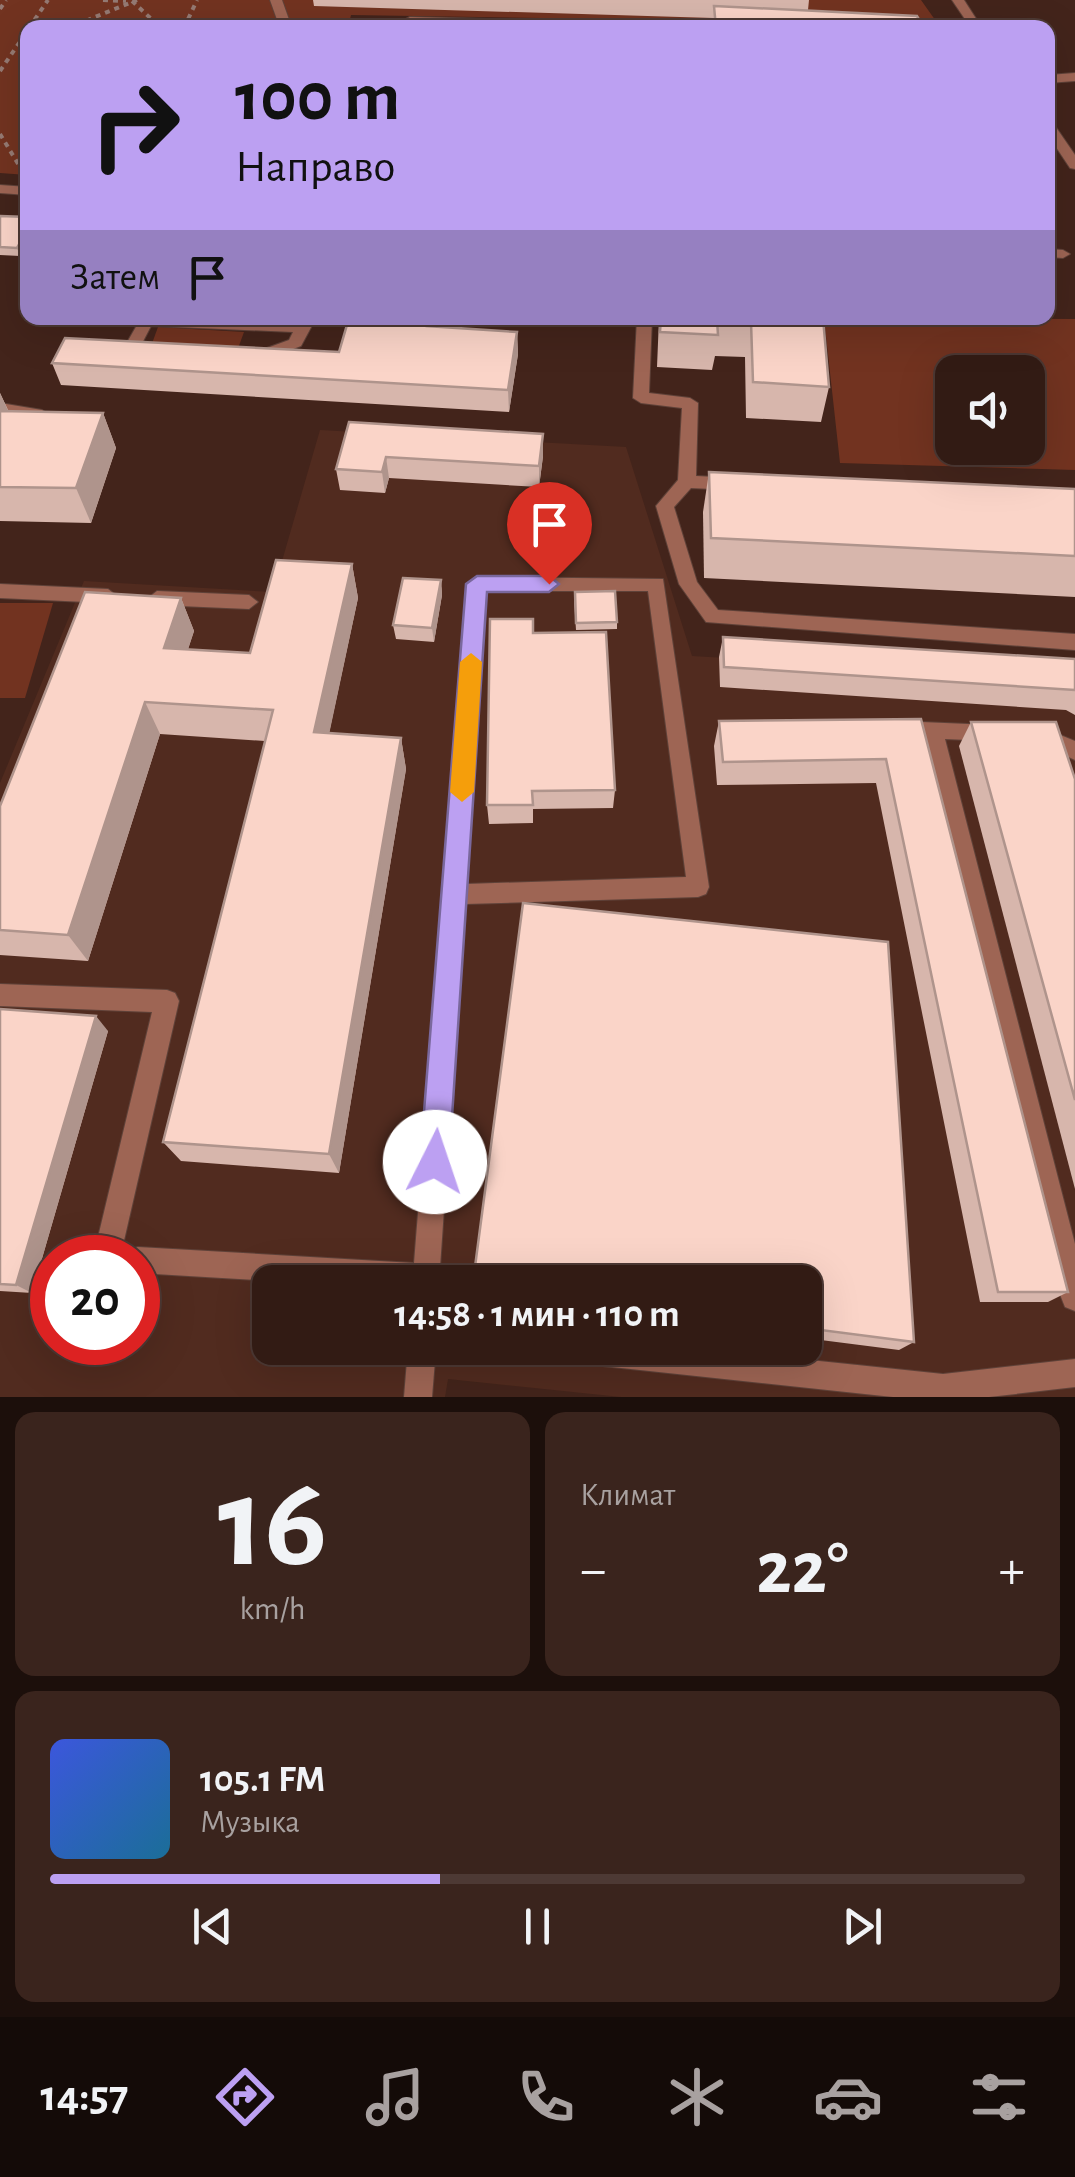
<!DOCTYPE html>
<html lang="ru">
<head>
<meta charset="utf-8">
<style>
	:root { --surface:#321b14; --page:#3a241d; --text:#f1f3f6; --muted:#a8a1a0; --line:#4d3934; --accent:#bca0f2 }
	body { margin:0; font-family:"Alegreya Sans",sans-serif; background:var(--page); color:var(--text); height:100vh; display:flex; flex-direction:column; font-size:38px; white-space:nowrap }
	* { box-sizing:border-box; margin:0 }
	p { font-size:32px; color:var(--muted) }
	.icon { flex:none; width:55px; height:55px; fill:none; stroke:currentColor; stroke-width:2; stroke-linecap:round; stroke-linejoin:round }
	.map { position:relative; height:1397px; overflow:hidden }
	.sheet { display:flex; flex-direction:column; gap:15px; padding:15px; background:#1c0f0b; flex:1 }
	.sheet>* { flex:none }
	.hud { position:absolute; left:20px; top:20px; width:1035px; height:305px; border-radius:20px; box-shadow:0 10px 40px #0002,0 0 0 2px var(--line); background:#bca0f2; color:#111; overflow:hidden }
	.buttons { position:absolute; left:935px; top:355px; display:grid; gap:20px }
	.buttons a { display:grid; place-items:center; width:110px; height:110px; border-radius:20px; background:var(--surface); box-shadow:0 10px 40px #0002,0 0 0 2px var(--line); font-size:50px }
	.speed { position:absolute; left:30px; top:1235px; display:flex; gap:20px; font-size:50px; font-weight:700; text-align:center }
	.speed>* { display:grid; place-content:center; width:130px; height:130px; border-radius:50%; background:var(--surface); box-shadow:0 10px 40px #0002,0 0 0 2px var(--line); line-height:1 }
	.speed .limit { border:15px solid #d22; background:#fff; color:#111 }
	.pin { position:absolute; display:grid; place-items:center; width:85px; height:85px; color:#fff; margin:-102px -42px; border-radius:50% 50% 50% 0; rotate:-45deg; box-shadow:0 0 10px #0007 }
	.pin .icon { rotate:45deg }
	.me { position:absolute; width:110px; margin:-55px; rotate:4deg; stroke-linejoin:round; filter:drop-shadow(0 0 8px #0008) }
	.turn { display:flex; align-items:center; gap:35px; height:210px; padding:0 50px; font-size:45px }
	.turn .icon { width:130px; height:130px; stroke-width:2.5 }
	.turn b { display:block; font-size:70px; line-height:85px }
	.then { display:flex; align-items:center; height:95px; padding:0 50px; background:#0003; gap:20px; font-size:38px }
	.big { font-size:75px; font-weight:700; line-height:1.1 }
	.sheet .widget { flex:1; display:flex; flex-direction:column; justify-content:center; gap:15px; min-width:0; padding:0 35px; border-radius:20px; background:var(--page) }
	.sheet .dial { align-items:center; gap:0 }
	.dial b { font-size:130px; line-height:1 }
	.song { display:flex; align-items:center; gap:30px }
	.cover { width:120px; height:120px; border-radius:15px; background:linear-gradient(135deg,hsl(230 70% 55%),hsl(200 70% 35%)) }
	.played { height:10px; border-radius:5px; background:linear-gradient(90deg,var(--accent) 40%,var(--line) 40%) }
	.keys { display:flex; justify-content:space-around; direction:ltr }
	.heat { display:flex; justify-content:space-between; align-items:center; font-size:55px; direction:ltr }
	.sheet .tiles { flex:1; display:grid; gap:15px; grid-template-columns:1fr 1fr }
	.widget:last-child { grid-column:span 2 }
	.trip { position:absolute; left:252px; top:1265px; width:570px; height:100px; border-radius:20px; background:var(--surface); box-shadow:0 10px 40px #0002,0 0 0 2px var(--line); font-weight:700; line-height:100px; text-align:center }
	.tabs { display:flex; height:160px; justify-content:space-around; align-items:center; background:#140b08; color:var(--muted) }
	.tabs .icon { width:70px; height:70px }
	.tabs .on { color:var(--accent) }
	.tabs b { font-size:45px; color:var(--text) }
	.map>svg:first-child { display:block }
	.built { fill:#512b1f; fill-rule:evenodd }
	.green { fill:#723320; fill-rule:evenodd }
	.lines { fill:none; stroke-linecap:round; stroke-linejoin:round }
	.service-casing { stroke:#5f4239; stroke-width:2 }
	.pedestrian-casing { stroke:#5f4239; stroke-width:2 }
	.tertiary-casing { stroke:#5f4239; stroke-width:2 }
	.path { stroke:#957a73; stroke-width:4; stroke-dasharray:5 5; stroke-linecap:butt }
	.service { fill:#9e6554; fill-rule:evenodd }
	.pedestrian { fill:#9e6554; fill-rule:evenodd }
	.tertiary { fill:#9e6554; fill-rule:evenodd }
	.wall { fill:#d7b6ac }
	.shaded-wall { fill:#af948c }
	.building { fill:#fad4c8; stroke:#af948c; stroke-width:2.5 }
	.route { fill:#bca0f2; stroke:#7a689d; stroke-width:2.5 }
	.slow { fill:#f59e0b }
</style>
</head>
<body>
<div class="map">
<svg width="1075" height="1397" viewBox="0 0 1075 1397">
	<rect width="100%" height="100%" fill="#43241b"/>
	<path class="built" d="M320 430 626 447 692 656 1075 679V1397H621L448 1379 445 1397H0V783L84 581 273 592ZM52 1258H138V1342H52ZM270 1282H805V1348H270Z"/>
	<g class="green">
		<polygon points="0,0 921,0 938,24 351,15 348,28 28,28 27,175 0,173"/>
		<path d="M824 318 1075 319V470L840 463ZM952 372H1028V448H952Z"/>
		<polygon points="158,327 244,332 236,354 150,349"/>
		<polygon points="0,603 53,603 25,698 0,698"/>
	</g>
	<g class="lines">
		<g class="service-casing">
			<g id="service">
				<polygon points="270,0 282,0 292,28 280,28"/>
				<polygon points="410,17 680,24 685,28 416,24 416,28 404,28 404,20"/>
				<polygon points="1075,73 1075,81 1048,83 1048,75"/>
				<polygon points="141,318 298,323 301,318 316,318 301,346 259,362 253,361 253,353 289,340 293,332 151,326 139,349 146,350 146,358 123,357 121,353"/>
				<polygon points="637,318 652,318 649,393 690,398 698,403 696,476 734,478 743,484 734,490 691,488 674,507 697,582 718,610 1075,634 1075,650 706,622 679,584 656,506 678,480 682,408 641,403 633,398"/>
				<polygon points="0,403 42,410 50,416 42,422 0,413"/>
				<path d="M477 577 663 579 709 887 706 894 698 897 465 904 439 1282H290L138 1273V1258H126L128 1250 138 1247 414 1263 468 584ZM486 591H648L686 877 466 884Z"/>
				<polygon points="0,584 108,589 117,596 108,603 0,598"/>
				<polygon points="157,591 249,595 258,602 249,609 157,605 148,598"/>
				<polygon points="921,722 992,725 999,727 1002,733 999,739 992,741 945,739 1075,1244 1075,1311 1065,1307 1061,1297 924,739 914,736 911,730 914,724"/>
				<polygon points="1041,727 1075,741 1075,760 1034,741 1031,735 1034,729"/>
				<polygon points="0,984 167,990 175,993 179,1001 120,1258 93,1258 152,1012 0,1006"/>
				<polygon points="408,1348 436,1348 432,1397 404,1397"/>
				<polygon points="551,1348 694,1348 943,1374 1075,1359 1075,1387 989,1397 893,1397 565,1362 555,1358"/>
			</g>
		</g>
		<g class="pedestrian-casing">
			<g id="pedestrian">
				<polygon points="0,185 28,187 28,195 0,193"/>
				<polygon points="1048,249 1063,250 1070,254 1063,258 1048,257"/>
			</g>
		</g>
		<g class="tertiary-casing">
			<g id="tertiary">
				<polygon points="952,0 964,0 982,28 971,28"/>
				<polygon points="1048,122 1053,123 1075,155 1075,169 1070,168 1048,135"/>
			</g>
		</g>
		<g class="path">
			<polyline points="103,0 126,1"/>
			<polyline points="132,1 161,28"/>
			<polyline points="0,9 6,0"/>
			<polyline points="29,28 48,0"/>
			<polyline points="68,28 137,0"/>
			<polyline points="184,28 197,0"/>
			<polyline points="0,71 28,30"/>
			<polyline points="0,134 20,167"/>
		</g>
		<use href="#service" class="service"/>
		<use href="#pedestrian" class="pedestrian"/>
		<use href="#tertiary" class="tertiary"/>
	</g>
	<g class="wall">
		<polygon points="313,0 809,0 808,10 924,28 712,28 713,18 314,6"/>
		<polygon points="0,216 28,217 20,256 0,255"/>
		<polygon points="437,318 434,326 517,332 518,354 509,412 61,385 52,363 339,352"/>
		<polygon points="659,318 823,318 829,387 821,422 746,418 745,357 715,356 712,370 657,367"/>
		<polygon points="0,393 9,412 103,413 116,448 91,523 0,521"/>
		<polygon points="349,422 543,434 543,456 539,487 389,478 385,493 340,490 336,469"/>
		<polygon points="709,472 1075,489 1075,597 704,578 703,512"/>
		<polygon points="352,564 358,598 329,733 401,738 406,769 339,1173 181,1161 163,1142 265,741 160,734 88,961 0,955 0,806 181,598 194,631 188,649 250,653"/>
		<polygon points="441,580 442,595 434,642 396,639 393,625"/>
		<polygon points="574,600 617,622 617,629 576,630"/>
		<polygon points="534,633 615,790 613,808 533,809 533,823 489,824 487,805"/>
		<polygon points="723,637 1075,659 1075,715 1066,710 720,687 719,657"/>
		<polygon points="921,719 1068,1292 1048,1302 980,1302 876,783 717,785 714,746 719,721"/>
		<polygon points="971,722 1075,779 1075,1189 959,746"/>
		<polygon points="0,1009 108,1031 32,1293 0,1291"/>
		<polygon points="805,1282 914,1342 899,1350 805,1338"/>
	</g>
	<g class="shaded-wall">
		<polygon points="28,229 28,242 20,256 17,248"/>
		<polygon points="429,318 437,318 429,347 427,326"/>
		<polygon points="517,332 518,354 509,412 508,390"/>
		<polygon points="0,393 16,428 0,429"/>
		<polygon points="103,413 116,448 91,523 76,488"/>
		<polygon points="543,434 543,456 539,487 539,466"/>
		<polygon points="386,457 389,478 385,493 382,472"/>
		<polygon points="352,564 358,598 323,763 314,732"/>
		<polygon points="441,580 442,595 434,642 432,628"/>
		<polygon points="181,598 194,631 178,680 164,648"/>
		<polygon points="145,702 160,734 88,961 68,935"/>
		<polygon points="401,738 406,769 339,1173 329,1154"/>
		<polygon points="96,1016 108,1031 32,1293 16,1285"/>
	</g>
	<g class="building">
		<polygon points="714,6 917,16 924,28 716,28"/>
		<polygon points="0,216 28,217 28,229 17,248 0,247"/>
		<polygon points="349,318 429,318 427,326 517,332 508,390 52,363 65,338 339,352"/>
		<polygon points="661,318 823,318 829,387 753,382 751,322 717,320 718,335 660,332"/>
		<polygon points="0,411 103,413 76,488 0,487"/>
		<polygon points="349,422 543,434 539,466 386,457 382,472 336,469"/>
		<polygon points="709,472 1075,489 1075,556 711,538"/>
		<polygon points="276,560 352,564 314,732 401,738 329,1154 163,1142 273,710 145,702 68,935 0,930 0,806 85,592 181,598 164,648 250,653"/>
		<polygon points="403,578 441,580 432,628 393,625"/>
		<polygon points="615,591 617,622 576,623 575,592"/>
		<polygon points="490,619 533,619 533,633 606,632 615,790 532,791 533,805 487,805"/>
		<polygon points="723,637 1075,659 1075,690 724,667"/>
		<polygon points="921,719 1068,1292 998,1292 886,759 723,762 719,721"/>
		<polygon points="971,722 1056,722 1075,779 1075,1100"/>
		<polygon points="523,903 888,942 914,1342 805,1328 805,1282 473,1282"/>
		<polygon points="0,1009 96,1016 16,1285 0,1284"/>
	</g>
	<polygon class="route" points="477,576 549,576 559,584 549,592 487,592 449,1162 445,1172 435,1177 424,1172 420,1162 466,584"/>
	<polygon class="slow" points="471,653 482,662 474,792 462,802 450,792 460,662"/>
</svg>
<div class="buttons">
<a><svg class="icon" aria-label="sound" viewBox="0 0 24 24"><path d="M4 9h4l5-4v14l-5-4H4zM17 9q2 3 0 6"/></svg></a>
</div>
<div class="speed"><div class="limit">20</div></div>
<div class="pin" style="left:549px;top:584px;background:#d93025"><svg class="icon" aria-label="arrive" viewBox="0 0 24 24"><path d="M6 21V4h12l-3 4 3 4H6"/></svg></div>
<svg class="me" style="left:435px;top:1162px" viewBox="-20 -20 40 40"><circle r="19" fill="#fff"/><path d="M0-13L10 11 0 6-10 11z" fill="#bca0f2"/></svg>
<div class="trip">14:58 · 1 мин · 110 m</div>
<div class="hud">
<div class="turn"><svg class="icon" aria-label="right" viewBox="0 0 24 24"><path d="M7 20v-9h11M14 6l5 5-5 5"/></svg><div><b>100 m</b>Направо</div></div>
<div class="then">Затем<svg class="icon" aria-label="arrive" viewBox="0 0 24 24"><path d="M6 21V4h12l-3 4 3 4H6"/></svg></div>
</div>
</div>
<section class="sheet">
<div class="tiles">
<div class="widget dial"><b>16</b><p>km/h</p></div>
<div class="widget"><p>Климат</p>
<div class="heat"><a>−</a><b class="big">22°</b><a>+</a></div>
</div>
<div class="widget">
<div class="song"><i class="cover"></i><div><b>105.1 FM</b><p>Музыка</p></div></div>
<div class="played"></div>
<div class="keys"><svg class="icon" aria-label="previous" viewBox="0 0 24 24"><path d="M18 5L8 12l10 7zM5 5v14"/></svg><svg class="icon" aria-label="pause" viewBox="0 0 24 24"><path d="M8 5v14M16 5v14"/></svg><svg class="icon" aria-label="next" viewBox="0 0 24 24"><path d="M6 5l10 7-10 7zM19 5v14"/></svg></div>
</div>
</div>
</section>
<nav class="tabs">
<b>14:57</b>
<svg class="icon on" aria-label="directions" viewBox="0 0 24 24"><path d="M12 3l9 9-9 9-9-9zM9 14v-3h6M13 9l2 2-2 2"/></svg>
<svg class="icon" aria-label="music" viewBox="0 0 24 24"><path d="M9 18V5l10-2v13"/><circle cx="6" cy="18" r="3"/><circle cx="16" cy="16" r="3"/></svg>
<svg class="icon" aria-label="phone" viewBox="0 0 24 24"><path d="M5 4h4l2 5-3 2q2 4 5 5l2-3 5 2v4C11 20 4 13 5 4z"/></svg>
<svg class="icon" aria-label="climate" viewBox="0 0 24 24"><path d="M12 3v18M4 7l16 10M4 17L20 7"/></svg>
<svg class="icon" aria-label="car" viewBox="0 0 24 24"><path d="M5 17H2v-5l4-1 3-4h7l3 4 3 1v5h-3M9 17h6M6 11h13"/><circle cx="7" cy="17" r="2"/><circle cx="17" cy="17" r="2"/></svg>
<svg class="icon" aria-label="filters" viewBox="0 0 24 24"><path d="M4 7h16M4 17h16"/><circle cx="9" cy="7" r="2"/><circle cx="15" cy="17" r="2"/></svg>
</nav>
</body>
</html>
